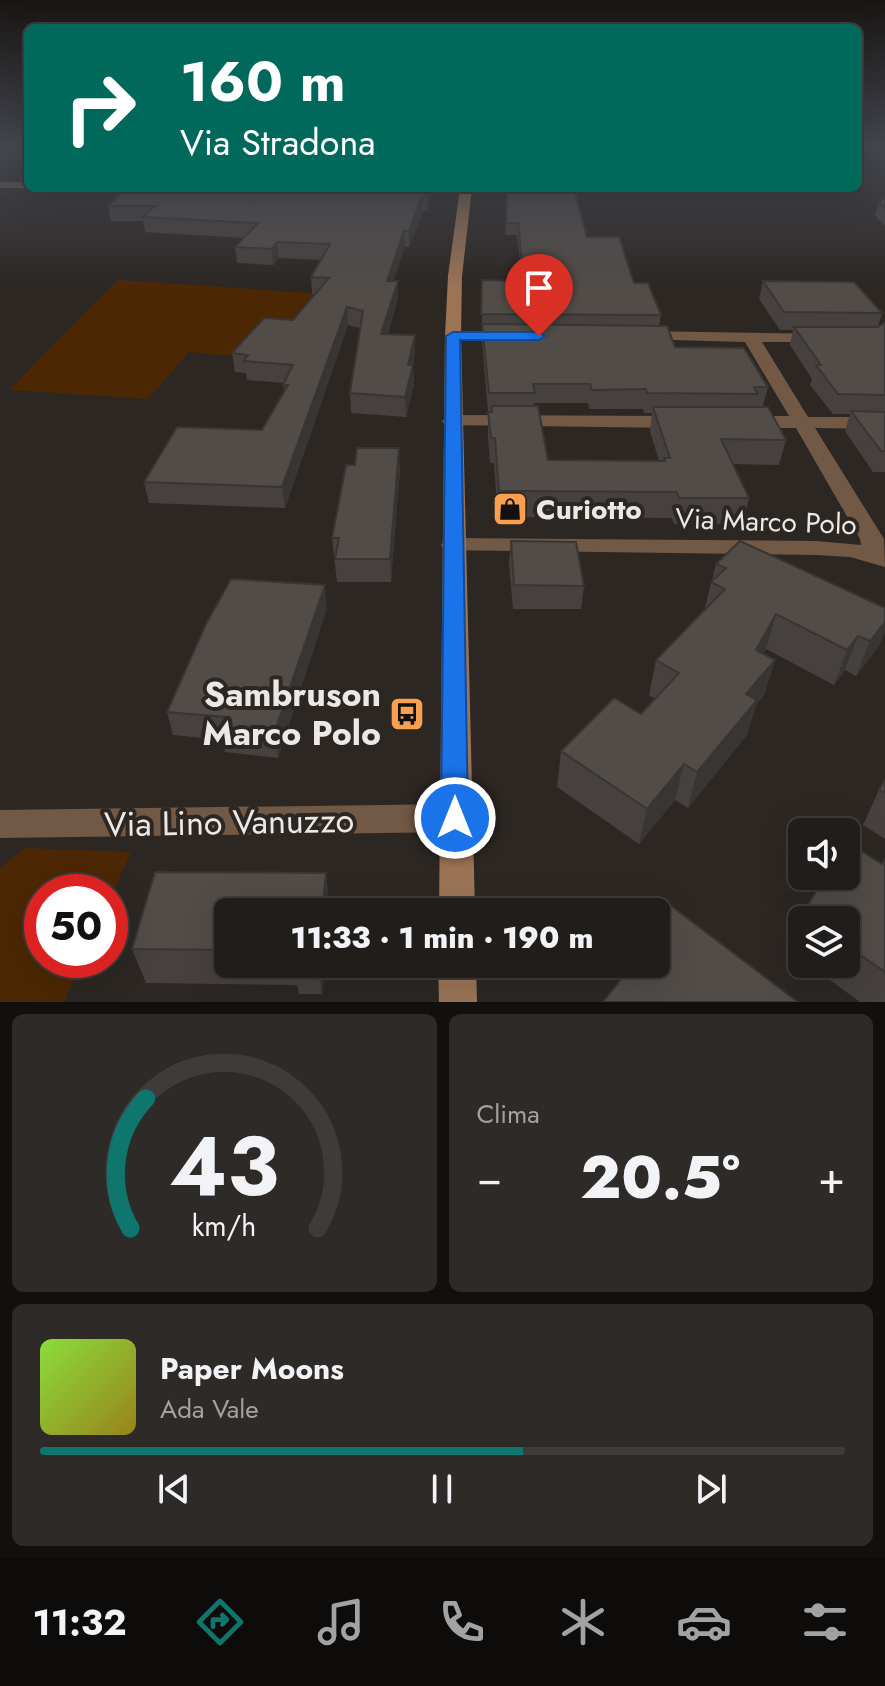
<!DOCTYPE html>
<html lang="it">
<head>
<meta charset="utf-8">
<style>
	:root { --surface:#211d1a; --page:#2d2a27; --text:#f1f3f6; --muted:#a2a2a2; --line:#3e3b39; --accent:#0f766e }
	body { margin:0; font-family:Jost,sans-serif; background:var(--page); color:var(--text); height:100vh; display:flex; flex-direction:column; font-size:30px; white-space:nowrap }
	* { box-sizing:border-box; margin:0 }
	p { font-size:26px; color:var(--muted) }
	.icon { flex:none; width:44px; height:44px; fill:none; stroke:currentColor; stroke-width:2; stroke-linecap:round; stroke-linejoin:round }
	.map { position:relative; height:1002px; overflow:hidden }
	.panel { display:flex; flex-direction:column; gap:12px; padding:12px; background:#12100e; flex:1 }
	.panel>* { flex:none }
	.top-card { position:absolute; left:24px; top:24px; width:838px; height:168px; border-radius:12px; box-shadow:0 8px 32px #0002,0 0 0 2px var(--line); background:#00695c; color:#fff; overflow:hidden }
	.fabs { position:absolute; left:788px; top:818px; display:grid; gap:16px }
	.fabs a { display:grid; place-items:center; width:72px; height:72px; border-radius:12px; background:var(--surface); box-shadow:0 8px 32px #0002,0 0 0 2px var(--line); font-size:40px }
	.speed { position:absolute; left:24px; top:874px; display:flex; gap:16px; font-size:40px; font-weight:700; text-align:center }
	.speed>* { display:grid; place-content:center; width:104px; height:104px; border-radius:50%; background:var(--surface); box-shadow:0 8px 32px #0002,0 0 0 2px var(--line); line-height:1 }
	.speed .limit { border:12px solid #d22; background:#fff; color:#111 }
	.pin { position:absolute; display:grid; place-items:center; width:68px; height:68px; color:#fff; margin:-82px -34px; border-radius:50% 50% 50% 0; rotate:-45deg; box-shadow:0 0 8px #0007 }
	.pin .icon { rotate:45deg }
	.me { position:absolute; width:88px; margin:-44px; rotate:0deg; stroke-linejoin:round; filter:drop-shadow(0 0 6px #0008) }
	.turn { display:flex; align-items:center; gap:28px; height:168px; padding:0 24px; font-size:36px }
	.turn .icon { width:104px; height:104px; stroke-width:2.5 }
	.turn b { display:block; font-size:56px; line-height:68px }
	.big { font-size:60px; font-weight:800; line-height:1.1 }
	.panel .tile { flex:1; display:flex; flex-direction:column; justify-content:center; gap:12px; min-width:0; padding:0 28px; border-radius:12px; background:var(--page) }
	.panel .dial { align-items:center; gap:0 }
	.dial svg { height:208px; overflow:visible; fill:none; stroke:var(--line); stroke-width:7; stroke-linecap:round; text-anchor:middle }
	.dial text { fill:var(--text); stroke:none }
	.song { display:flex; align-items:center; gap:24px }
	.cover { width:96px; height:96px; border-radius:12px; background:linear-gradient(135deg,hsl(90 70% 55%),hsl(50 70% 35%)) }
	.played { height:8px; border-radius:4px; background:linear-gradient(90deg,var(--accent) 60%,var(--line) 60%) }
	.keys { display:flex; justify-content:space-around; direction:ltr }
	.heat { display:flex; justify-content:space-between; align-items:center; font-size:44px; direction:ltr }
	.panel .tiles { flex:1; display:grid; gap:12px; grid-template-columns:1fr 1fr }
	.tile:last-child { grid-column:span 2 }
	.trip { position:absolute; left:214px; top:898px; width:456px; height:80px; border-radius:12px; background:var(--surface); box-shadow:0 8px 32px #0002,0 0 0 2px var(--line); font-weight:800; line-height:80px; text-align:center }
	.tabs { display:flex; height:128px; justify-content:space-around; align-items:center; background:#0d0c0a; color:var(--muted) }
	.tabs .icon { width:56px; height:56px }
	.tabs .selected { color:var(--accent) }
	.tabs b { font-size:36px; color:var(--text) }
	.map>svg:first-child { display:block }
	.green { fill:#4c2703 }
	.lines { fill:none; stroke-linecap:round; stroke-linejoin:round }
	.minor { fill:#725946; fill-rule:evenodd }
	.secondary { fill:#9b7456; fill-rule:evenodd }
	.wall { fill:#46413e; fill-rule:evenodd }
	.shaded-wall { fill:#393532 }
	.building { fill:#514c48; stroke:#393532; stroke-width:2 }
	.route { fill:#1a73e8; stroke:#114b97; stroke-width:2 }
	.labels { text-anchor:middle; stroke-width:8; stroke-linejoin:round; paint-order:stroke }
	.poi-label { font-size:28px; font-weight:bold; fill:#ebe8e5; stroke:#2c2723; text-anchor:start }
	.street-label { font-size:28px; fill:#ebe8e5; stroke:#2c2723 }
	.near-poi-label { font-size:34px; font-weight:bold; fill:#ebe8e5; stroke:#2c2723; text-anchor:end }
	.near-street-label { font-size:34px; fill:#ebe8e5; stroke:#2c2723 }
</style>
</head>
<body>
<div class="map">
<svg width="885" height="1002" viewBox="0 0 885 1002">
	<rect width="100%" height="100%" fill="#2c2723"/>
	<g class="green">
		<polygon points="118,280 355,296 243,357 189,352 148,399 9,390"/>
		<polygon points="25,848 131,852 110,899 110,892 42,892 42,960 83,960 64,1002 0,1002 0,868"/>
	</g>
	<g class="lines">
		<g class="minor">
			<polygon points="0,182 28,182 30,188 0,188"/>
			<polygon points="453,331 511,331 519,336 511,341 447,339 445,336"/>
			<polygon points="641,331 825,334 827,337 819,342 762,342 808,417 885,417 885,429 815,428 884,539 885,567 850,557 816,555 445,550 441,545 445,540 453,538 816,541 861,545 860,539 796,428 749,428 739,422 749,416 789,416 745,342 635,339 633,336"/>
			<polygon points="452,415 679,416 689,422 679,428 445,425 442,421"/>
			<polygon points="455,804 467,808 471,818 467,828 455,832 0,838 0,810"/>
		</g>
		<g class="secondary">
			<polygon points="460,188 472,188 462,276 461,336 475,912 439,912 445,336 448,276"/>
			<polygon points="438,964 476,964 477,1002 439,1002"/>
		</g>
	</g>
	<g class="wall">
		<polygon points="433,188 427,211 423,211 409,247 405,247 393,281 398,281 398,298 388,334 415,354 413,365 414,384 406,417 351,413 350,393 360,328 348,325 285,508 149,503 144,482 262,430 284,393 284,383 247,380 246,373 235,372 232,353 293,320 315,294 312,294 311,277 321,260 279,258 273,265 237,263 235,247 244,238 145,232 143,221 111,221 108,206"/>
		<path d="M507 188 587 237 634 283 661 315 659 326 675 347 768 387 763 406 755 407 786 440 779 465 733 464 749 498 743 524H674L672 518 498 517 494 463H490L488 437V412L482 342V280L522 281 517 235H505ZM534 403H588L589 409H643L644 413H652L650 431 659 461 548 460Z"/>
		<polygon points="885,196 885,227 875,215 879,202"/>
		<polygon points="763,281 882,313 878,327 885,322 885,472 873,472 845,431 850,414 833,414 810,385 812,379 790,345 793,330 780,330 759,299"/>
		<polygon points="400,469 391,582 337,582 332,538"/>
		<polygon points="511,541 584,586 581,609 513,609 509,564"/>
		<polygon points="716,564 885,608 885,631 879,646 856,676 845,670 834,685 766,649 763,654 775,660 764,695 756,705 747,735 688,808 675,800 639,844 557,787 561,751 641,714 655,699 649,695 656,660 704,611"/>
		<polygon points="327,608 278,758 225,752 222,740 173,735 167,712"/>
		<polygon points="885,780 885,839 863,825 879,790"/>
		<polygon points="885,858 885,1002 860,1002 808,964 846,964 846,920 802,920 802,960 787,949 802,914 882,864"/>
		<polygon points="155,872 326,873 330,912 228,912 228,964 325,964 322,994 299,994 297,985 146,983 132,949"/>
	</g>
	<g class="shaded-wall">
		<polygon points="430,188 433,188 427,211 427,196"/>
		<polygon points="422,196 423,211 409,247 409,231"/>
		<polygon points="404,231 405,247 388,298 387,281"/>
		<polygon points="277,242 279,258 273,265 272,249"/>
		<polygon points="398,281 398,298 382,352 381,334"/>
		<polygon points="347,307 348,325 285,508 282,487"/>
		<polygon points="415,335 415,354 408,384 408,365"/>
		<polygon points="413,365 414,384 406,417 405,397"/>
		<polygon points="399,448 400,469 391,582 390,559"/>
		<polygon points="325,585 327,608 278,758 274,734"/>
		<polygon points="776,614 766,649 746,685 756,650"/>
		<polygon points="885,622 885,631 879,646 856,676 870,641"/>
		<polygon points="858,636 845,670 834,685 847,650"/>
		<polygon points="775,660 764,695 756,705 747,735 688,808 697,772 746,694"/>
		<polygon points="684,764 675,800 639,844 647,809"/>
		<polygon points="326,873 330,912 322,912"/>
		<polygon points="317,964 325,964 322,994"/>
	</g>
	<g class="building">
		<polygon points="126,188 430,188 427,196 422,196 409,231 404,231 387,281 398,281 381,334 415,335 408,365 413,365 405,397 350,393 363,311 347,307 282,487 144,482 177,427 262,430 288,385 283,385 293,365 244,361 248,355 232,353 264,318 293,320 329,278 311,277 330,244 277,242 272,249 235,247 258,223 142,217 155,206 108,206"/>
		<polygon points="507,188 574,188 587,237 619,237 634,283 648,283 661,315 481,314 482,280 524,281 518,223 506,223"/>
		<polygon points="885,196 885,209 879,202"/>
		<polygon points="763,281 854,282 882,313 784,312"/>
		<polygon points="885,322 885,395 838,394 816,365 821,365 794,327 878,327"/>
		<polygon points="482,324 667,326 675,347 744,348 768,387 754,387 758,394 647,393 646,389 592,390 590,384 533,384 535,393 489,393"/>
		<polygon points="492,406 538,406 548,460 665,461 664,458 670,458 653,407 768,407 786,440 721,439 749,498 679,498 677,492 499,491 495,438 491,438 488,412 492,412"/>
		<polygon points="851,411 885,412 885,451 881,451"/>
		<polygon points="357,448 399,448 390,559 335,559 339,538 332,538 346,465 355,465"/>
		<polygon points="511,541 576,542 584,586 514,585"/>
		<polygon points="740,541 885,608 885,622 870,641 858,636 847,650 776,614 756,650 775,660 746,694 757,700 697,772 684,764 647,809 561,751 614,698 641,714 679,673 656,660 725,589 711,582 726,568 716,564"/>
		<polygon points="231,579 325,585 274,734 220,729 225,717 167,712 206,624"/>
		<polygon points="885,780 885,793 879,790"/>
		<polygon points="847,842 882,864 885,858 885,972 846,945 846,920 810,920 802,914 826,876 846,876 846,845"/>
		<polygon points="155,872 326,873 322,912 228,912 228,950 132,949"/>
		<polygon points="662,899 798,1002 603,1002 633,964 656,964 656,912 652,912"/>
	</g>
	<linearGradient id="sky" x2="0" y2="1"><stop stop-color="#181513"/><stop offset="0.51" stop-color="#454750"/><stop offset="1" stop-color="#454750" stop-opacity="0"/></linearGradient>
	<rect width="885" height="290" fill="url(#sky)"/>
	<polygon class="route" points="453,332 539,332 545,336 539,340 460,340 468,818 464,826 455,830 445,826 441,818 446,336"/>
	<defs>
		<g id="shop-square" transform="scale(1.8)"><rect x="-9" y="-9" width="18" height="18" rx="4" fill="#fa9f4f" stroke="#2c2723"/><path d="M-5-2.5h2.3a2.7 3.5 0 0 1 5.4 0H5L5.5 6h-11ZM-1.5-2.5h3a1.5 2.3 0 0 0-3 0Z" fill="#111"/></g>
		<g id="bus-square" transform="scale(1.8)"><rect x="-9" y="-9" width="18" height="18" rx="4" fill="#fa9f4f" stroke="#2c2723"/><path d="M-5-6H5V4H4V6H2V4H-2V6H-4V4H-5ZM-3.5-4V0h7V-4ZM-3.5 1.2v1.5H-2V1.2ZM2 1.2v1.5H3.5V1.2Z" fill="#111"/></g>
	</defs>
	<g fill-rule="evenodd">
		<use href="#shop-square" x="510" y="509"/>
		<use href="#bus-square" x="407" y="714"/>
	</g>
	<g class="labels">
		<g class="poi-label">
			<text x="536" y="519">Curiotto</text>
		</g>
		<g class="street-label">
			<text transform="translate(766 521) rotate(2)" y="10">Via Marco Polo</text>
		</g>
		<g class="near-poi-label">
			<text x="381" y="706">Sambruson<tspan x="381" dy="39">Marco Polo</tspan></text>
		</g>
		<g class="near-street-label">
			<text transform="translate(229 822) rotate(-1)" y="12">Via Lino Vanuzzo</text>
		</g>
	</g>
</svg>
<div class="fabs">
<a><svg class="icon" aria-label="sound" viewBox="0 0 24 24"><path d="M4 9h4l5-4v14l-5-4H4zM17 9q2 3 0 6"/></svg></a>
<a><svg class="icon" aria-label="layers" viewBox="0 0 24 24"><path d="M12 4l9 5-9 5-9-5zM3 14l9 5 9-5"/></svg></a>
</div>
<div class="speed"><div class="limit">50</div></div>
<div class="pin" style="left:539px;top:336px;background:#d93025"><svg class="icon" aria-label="arrive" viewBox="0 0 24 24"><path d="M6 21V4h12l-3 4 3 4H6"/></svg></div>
<svg class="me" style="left:455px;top:818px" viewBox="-20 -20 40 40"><circle r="17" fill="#1a73e8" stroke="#fff" stroke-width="3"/><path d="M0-11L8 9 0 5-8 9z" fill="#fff"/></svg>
<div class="trip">11:33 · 1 min · 190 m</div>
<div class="top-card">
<div class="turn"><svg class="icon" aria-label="right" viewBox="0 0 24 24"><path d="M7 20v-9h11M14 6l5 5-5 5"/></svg><div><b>160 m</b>Via Stradona</div></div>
</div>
</div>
<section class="panel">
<div class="tiles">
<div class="tile dial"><svg viewBox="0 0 100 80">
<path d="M14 69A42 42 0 1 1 86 69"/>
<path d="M14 69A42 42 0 0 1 20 19" stroke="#0f766e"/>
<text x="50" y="56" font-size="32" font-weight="700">43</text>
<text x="50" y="72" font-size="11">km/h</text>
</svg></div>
<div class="tile"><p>Clima</p>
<div class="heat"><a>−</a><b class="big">20.5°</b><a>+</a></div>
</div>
<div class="tile">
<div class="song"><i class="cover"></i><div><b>Paper Moons</b><p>Ada Vale</p></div></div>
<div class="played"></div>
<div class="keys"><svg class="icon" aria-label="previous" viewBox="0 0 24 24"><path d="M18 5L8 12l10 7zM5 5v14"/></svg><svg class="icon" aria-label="pause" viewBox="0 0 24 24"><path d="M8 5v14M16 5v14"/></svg><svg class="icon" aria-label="next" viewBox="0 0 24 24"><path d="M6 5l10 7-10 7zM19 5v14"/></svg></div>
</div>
</div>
</section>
<nav class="tabs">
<b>11:32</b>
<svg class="icon selected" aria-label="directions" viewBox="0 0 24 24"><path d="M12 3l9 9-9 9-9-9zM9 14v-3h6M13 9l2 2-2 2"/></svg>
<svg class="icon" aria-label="music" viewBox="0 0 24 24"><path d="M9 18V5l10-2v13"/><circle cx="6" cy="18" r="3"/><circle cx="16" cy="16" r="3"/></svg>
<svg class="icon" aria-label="phone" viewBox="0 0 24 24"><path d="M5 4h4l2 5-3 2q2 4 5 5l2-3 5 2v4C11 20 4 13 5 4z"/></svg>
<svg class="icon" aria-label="climate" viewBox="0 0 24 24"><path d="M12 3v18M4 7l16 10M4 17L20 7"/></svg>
<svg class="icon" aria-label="car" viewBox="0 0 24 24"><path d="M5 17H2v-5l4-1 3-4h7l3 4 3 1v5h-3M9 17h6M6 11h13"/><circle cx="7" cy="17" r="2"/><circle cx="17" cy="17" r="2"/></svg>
<svg class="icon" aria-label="filters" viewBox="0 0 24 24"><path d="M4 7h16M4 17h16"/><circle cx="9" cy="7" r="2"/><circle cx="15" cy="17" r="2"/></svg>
</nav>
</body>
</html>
